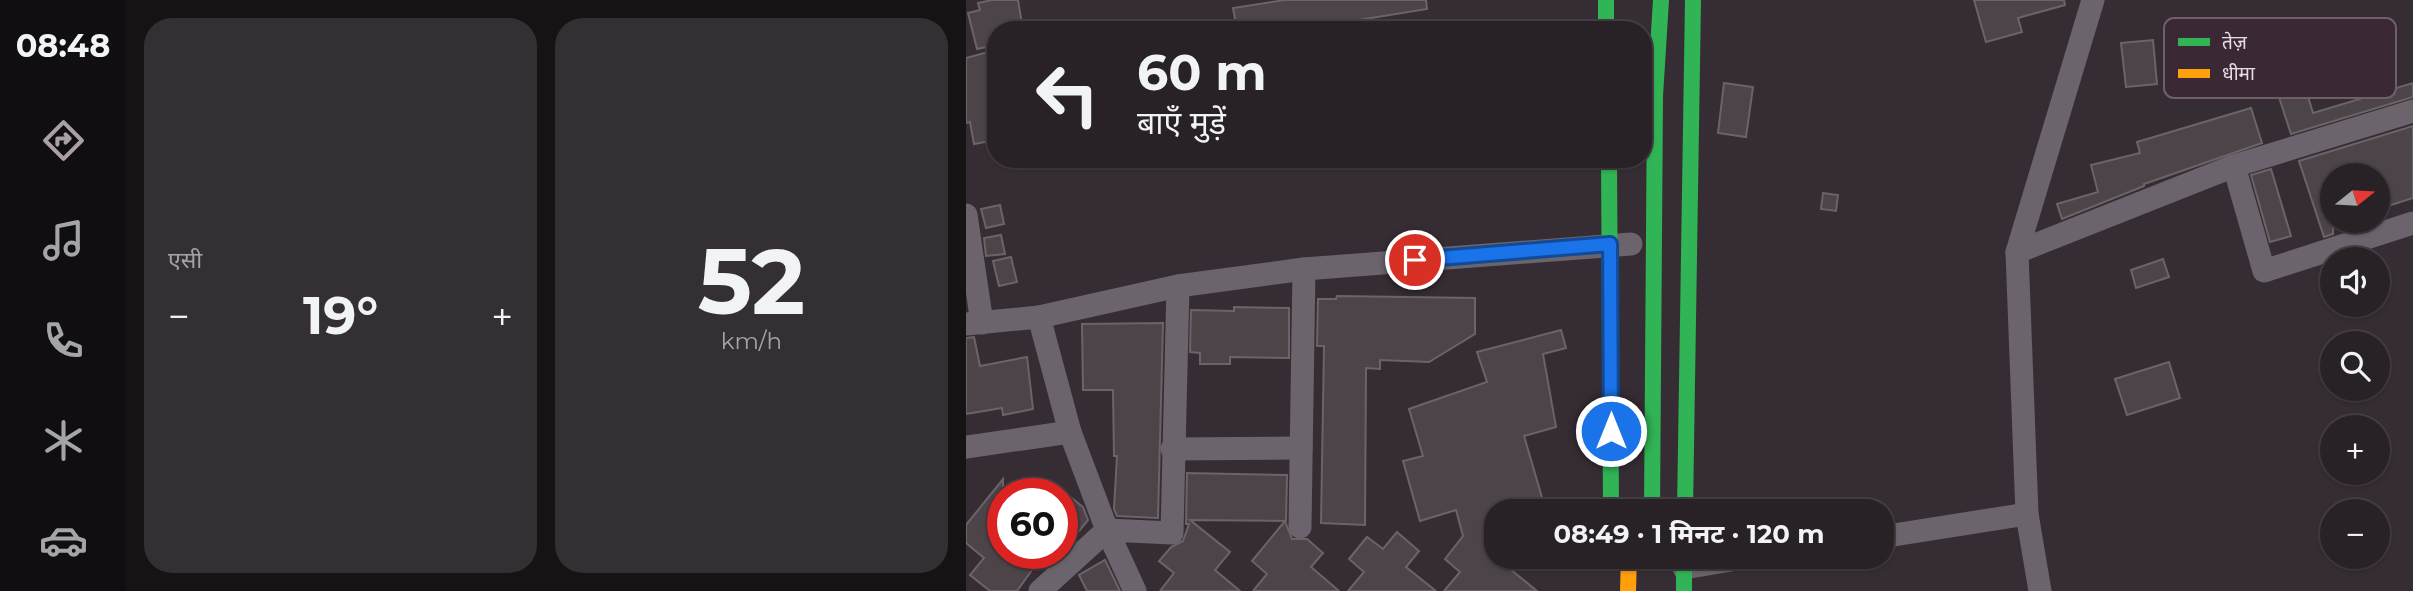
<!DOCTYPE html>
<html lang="hi">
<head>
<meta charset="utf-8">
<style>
	:root { --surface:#282227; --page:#342f33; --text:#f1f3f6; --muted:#a5a4a7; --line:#443f44; --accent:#aa9fa6 }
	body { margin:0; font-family:Montserrat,"Noto Sans Devanagari",sans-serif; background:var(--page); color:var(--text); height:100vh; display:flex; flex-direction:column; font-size:26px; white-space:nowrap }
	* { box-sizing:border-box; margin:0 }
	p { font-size:23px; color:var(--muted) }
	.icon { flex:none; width:38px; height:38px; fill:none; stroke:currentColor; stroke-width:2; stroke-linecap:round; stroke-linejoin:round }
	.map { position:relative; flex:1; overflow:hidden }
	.details { display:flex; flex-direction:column; gap:18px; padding:18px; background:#161315; width:840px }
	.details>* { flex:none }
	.banner { position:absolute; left:21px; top:21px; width:665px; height:147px; border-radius:28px; box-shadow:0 2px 5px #0004,0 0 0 2px var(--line); background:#282227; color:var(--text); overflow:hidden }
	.needle { width:46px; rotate:72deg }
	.tools { position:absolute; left:1354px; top:163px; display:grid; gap:14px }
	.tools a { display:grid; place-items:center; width:70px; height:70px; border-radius:50%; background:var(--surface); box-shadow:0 2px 5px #0004,0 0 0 2px var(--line); font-size:35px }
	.speed { position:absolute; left:21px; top:478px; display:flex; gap:14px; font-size:35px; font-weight:700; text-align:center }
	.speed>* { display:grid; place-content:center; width:91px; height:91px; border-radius:50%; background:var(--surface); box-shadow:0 2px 5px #0004,0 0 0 2px var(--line); line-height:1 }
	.speed .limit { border:10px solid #d22; background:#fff; color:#111 }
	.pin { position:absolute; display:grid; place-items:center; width:60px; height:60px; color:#fff; margin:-30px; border:4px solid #fff; border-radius:50%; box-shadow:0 2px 7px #0007 }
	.me { position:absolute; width:77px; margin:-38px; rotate:0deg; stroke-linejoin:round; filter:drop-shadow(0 0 5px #0008) }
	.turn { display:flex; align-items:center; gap:24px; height:147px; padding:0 35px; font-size:32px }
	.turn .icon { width:91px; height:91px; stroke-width:2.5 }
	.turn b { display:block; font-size:49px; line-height:60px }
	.big { font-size:52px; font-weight:700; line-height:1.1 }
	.details .tile { flex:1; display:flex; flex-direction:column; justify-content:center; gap:10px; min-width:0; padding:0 24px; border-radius:28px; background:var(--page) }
	.details .dial { align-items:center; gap:0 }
	.dial b { font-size:91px; line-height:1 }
	.heat { display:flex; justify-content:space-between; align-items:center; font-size:38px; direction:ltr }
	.details .tiles { flex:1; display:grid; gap:18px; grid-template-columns:repeat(2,1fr) }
	.trip { position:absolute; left:518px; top:499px; width:410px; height:70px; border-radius:28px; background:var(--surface); box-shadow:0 2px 5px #0004,0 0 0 2px var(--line); font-weight:700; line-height:70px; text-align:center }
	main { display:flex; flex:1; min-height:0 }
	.dock { display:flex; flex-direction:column; width:126px; justify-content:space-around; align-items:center; background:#100e10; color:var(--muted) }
	.dock .icon { width:49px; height:49px }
	.dock .current { color:var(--accent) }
	.dock b { font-size:32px; color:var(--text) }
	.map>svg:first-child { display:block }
	.building { fill:#4c4449; stroke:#6c6368; stroke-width:2 }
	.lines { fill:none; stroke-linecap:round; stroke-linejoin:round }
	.street { stroke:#6b646c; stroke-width:23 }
	.fast { stroke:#30b455; stroke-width:16 }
	.slow { stroke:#ff9f0a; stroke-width:16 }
	.route-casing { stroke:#114b97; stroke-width:18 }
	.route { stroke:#1a73e8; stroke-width:12 }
	.key { fill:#3a2935; stroke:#6e5f6a; stroke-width:2 }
	.key-label { font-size:19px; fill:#e8dce4 }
</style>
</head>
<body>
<main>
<nav class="dock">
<b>08:48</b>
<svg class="icon current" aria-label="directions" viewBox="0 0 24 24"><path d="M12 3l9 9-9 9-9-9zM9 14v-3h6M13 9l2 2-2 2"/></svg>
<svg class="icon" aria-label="music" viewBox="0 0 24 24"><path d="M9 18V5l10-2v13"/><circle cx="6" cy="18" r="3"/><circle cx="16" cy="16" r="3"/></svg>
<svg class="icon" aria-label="phone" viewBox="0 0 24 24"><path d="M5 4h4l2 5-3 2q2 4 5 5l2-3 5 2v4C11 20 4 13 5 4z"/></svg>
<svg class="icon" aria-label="climate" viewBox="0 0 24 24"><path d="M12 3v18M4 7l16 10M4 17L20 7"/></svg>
<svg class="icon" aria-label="car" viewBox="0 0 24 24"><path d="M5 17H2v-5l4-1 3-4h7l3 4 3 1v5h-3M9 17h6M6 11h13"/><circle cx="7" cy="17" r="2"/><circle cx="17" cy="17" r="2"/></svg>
</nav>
<section class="details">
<div class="tiles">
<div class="tile"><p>एसी</p>
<div class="heat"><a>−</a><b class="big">19°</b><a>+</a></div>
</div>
<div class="tile dial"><b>52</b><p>km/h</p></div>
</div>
</section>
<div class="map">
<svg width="1447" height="591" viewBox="0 0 1447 591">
	<rect width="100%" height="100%" fill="#362d34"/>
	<g class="building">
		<polygon points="26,0 52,0 57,30 30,30 30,45 11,49 2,13 14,10 12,3"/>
		<polygon points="319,0 460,0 461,9 331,30 271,30 267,8"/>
		<polygon points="1008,0 1098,0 1099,5 1052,18 1056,32 1020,42"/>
		<polygon points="1187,40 1191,84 1160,87 1155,43"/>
		<polygon points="26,51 30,66 30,140 8,144 4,122 0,123 0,58"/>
		<polygon points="1337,80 1347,113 1447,83 1447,97 1325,134 1310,88"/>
		<polygon points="758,83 787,87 780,137 752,133"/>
		<polygon points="1285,108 1296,143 1178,184 1178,186 1096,219 1091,204 1132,192 1125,165 1174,153 1171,142"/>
		<polygon points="1447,126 1447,198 1419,207 1412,175 1408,170 1390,175 1367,175 1367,234 1358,237 1333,161"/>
		<polygon points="1305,169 1325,236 1304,242 1285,175"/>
		<polygon points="857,193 872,195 870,211 855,209"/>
		<polygon points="34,205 38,224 20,228 15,209"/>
		<polygon points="35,235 39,254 20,256 18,238"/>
		<polygon points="45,257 51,282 33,286 27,261"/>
		<polygon points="1197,259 1203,277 1170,288 1165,270"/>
		<polygon points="371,296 509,298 509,334 463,362 414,360 414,369 400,368 399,525 355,523 358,346 351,346 352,299 370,299"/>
		<polygon points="268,307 323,308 323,358 264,357 264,364 234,364 234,353 224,352 225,310 268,311"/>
		<polygon points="197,323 192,518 151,516 148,509 151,456 148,456 147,390 117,390 116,324"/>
		<polygon points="595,330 600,348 577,354 590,427 558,436 580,511 530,511 530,556 544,556 538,564 571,591 478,591 494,572 479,559 497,536 490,510 454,521 437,461 457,456 443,409 521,382 511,352"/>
		<polygon points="8,337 14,366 61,357 67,409 37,415 36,408 0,414 0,338"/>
		<polygon points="1203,362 1214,398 1161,415 1149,379"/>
		<polygon points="221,473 321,475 320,521 224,520 264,552 249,570 274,591 194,591 208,573 193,561 205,547 217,541 223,524 220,524"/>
		<polygon points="37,479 37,553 72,553 62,567 66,570 51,591 24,591 4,575 18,558 0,543 0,525"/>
		<polygon points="96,490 117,507 122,520 109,536 96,526"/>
		<polygon points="319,521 326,539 341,539 357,553 345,567 373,591 287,591 301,574 286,561"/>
		<polygon points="431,532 453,551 440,567 470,591 382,591 398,572 383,559 401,537 417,549"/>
		<polygon points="139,560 154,591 121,591 113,575"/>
	</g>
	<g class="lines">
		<g class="street">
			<polyline points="1268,166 1298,271 1447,223"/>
			<polyline points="0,215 16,323"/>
			<polyline points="1051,252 1268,166 1447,111"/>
			<polyline points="73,317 104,432 141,530 74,591"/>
			<polyline points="0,324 73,317 212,286 338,269 665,244"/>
			<polyline points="0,447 104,432"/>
			<polyline points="206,449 335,448"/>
			<polyline points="334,527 338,269"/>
			<polyline points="915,537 1061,514"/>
			<polyline points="718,568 789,556"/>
			<polyline points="169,591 141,530 206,533 212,286"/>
			<polyline points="1074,591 1061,514 1051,252 1127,0"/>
		</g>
		<g class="fast">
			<polyline points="640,0 640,30"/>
			<polyline points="643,159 645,511"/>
			<polyline points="686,511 689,96 695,0"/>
			<polyline points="719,511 727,0"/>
			<polyline points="718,556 718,591"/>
		</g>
		<polyline class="slow" points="662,591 663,556"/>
	</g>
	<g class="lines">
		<g class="route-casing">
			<polyline id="route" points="449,260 644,244 645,431"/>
		</g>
		<use href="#route" class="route"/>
	</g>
	<rect x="1198" y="18" width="232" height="80" rx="10" class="key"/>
	<rect x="1212" y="38" width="32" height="8" fill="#30b455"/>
	<rect x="1212" y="69" width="32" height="9" fill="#ff9f0a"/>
	<g class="key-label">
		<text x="1256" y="49">तेज़</text>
		<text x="1256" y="80">धीमा</text>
	</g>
</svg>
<div class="tools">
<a><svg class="needle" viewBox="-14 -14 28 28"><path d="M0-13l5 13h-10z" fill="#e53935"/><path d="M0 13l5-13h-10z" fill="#a5a4a7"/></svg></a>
<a><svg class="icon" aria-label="sound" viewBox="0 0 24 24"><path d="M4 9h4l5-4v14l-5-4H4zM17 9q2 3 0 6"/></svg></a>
<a><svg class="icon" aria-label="search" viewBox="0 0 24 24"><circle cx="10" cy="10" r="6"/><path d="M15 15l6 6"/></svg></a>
<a>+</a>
<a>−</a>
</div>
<div class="speed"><div class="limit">60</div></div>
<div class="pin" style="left:449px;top:260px;background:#d93025"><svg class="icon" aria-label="arrive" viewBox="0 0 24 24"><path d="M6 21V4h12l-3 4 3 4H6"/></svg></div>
<svg class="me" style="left:645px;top:431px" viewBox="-20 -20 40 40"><circle r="17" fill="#1a73e8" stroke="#fff" stroke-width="3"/><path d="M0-11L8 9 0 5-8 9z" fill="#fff"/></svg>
<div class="trip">08:49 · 1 मिनट · 120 m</div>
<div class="banner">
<div class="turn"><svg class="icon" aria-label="left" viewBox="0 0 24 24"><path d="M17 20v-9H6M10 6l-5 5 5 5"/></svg><div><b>60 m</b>बाएँ मुड़ें</div></div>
</div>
</div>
</main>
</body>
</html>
